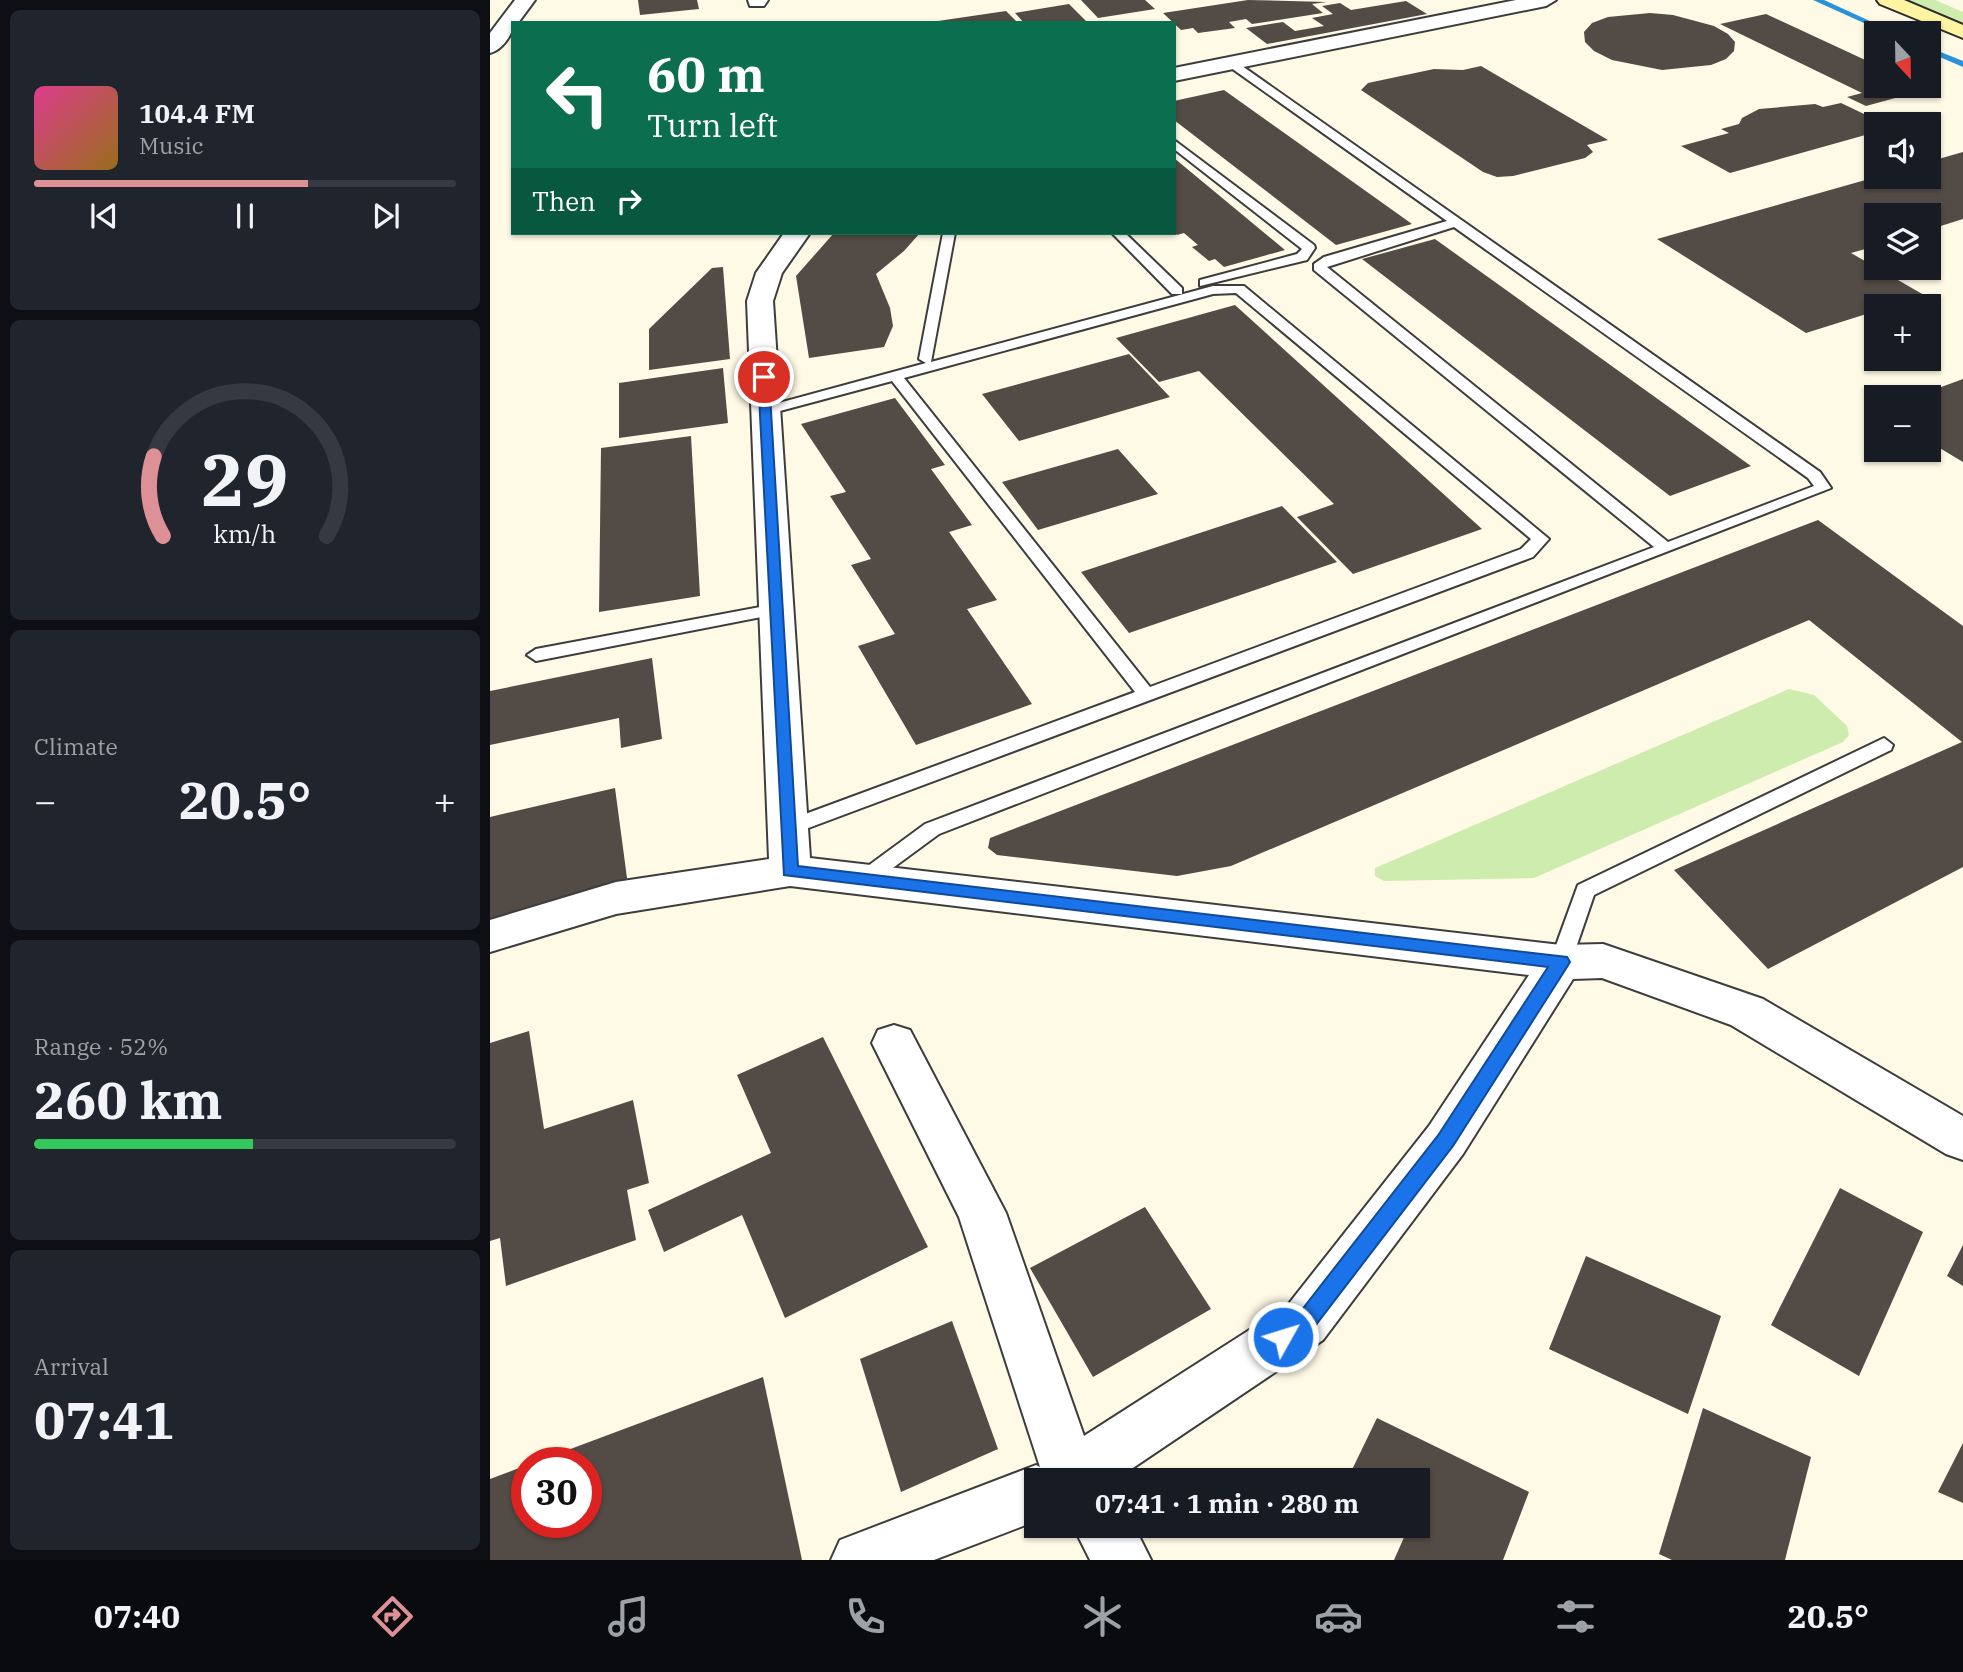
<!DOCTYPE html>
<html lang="en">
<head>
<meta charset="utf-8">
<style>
	:root { --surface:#171b24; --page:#20242c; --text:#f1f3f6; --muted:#9ea1a6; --line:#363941; --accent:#dd9096 }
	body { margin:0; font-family:"IBM Plex Serif",serif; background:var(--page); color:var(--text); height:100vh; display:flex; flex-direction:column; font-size:26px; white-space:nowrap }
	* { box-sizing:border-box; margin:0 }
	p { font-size:23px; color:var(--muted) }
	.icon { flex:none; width:38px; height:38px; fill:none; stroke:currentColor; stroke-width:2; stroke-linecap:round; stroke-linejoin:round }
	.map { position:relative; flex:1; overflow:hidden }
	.panel { display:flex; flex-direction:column; gap:10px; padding:10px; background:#0d0f14; width:490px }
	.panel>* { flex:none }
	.top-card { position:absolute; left:21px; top:21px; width:665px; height:214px; border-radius:0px; box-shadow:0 2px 5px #0004; background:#0b6e4f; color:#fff; overflow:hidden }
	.needle { width:46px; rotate:158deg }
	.tools { position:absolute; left:1374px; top:21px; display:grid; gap:14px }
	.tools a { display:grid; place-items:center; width:77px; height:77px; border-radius:0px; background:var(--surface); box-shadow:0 2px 5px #0004; font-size:35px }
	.speed { position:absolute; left:21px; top:1447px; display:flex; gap:14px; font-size:35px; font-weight:700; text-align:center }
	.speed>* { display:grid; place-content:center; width:91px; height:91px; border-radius:50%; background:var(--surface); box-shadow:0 2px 5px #0004; line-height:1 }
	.speed .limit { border:10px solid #d22; background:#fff; color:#111 }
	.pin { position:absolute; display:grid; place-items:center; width:60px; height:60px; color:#fff; margin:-30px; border:4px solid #fff; border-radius:50%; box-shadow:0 2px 7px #0007 }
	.me { position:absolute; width:77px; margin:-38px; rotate:51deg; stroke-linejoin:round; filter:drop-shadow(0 0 5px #0008) }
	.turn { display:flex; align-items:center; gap:24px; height:147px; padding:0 21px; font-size:32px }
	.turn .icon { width:91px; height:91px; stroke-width:2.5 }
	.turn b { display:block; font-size:49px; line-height:60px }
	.then { display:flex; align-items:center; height:66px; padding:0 21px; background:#0003; gap:14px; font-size:26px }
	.big { font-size:52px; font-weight:700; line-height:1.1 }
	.panel .tile { flex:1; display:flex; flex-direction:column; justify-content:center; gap:10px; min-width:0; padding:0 24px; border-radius:10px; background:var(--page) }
	.panel .dial { align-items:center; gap:0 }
	.dial svg { height:182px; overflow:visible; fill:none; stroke:var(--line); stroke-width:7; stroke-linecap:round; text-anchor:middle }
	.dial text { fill:var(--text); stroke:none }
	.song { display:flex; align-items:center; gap:21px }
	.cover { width:84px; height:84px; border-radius:10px; background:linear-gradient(135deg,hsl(330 70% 55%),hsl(40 70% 35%)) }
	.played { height:7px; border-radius:4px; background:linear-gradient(90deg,var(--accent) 65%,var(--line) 65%) }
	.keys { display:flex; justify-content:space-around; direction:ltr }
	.heat { display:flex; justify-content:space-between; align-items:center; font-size:38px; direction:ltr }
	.charge { height:10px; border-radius:5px; background:linear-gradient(90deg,#34c759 52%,var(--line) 0) }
	.trip { position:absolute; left:534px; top:1468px; width:406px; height:70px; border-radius:0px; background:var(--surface); box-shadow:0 2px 5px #0004; font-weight:700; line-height:70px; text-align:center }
	.tab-bar { display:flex; height:112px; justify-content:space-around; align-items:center; background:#090b0e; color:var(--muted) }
	.tab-bar .icon { width:49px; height:49px }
	.tab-bar .active { color:var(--accent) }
	.tab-bar b { font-size:32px; color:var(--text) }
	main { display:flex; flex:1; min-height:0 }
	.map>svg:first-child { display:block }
	.green { fill:#ceecad }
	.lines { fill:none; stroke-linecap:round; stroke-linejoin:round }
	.stream { fill:#2693da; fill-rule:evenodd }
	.building { fill:#534b45 }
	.lane-casing { stroke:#3d3d3d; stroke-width:4 }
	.street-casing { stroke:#3d3d3d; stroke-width:4 }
	.secondary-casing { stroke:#2c2c2c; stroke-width:4 }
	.lane { fill:#fff; fill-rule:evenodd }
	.street { fill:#fff; fill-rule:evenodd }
	.secondary { fill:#fff4a1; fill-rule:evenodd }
	.route { fill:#1a73e8; stroke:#114b97; stroke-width:2 }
</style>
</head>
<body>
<main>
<section class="panel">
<div class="tile">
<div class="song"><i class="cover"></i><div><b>104.4 FM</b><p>Music</p></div></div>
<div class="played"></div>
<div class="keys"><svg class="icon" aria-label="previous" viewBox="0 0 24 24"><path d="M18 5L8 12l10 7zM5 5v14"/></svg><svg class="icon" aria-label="pause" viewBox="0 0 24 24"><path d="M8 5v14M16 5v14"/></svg><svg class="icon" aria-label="next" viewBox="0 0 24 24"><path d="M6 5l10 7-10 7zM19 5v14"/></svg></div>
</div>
<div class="tile dial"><svg viewBox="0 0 100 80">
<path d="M14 69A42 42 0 1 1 86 69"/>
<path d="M14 69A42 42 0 0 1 10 34" stroke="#dd9096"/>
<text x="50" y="56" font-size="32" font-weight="700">29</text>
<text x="50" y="72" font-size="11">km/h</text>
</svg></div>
<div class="tile"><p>Climate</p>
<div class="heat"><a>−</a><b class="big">20.5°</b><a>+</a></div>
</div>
<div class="tile"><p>Range · 52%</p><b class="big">260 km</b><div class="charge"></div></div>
<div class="tile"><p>Arrival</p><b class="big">07:41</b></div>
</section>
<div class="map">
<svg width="1473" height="1560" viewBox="0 0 1473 1560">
	<rect width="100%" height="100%" fill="#fffae6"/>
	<g class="green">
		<polygon points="1414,0 1445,0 1473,12 1473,25"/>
		<polygon points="1299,689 1324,695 1357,726 1359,735 1353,742 1044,878 894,881 885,876 885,868"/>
	</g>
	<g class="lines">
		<g class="stream">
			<polygon points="1323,0 1334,0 1406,33 1396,33"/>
			<polygon points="1438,47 1473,61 1473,67 1438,52"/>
		</g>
	</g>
	<g class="building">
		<polygon points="148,0 207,0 209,9 150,15"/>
		<polygon points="591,0 655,0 665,9 608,18"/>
		<polygon points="758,0 837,2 822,4 833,13 762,24 756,19 739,22 745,28 708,33 703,28 691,30 673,13"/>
		<polygon points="916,1 937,14 777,44 756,28 793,22 805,31 834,26 822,18 843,14 832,6 850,3 861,10"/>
		<polygon points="579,4 597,22 534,23 525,13"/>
		<polygon points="516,11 528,23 448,23 448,21"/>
		<polygon points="1160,13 1183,15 1224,26 1238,34 1245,42 1244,51 1236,59 1221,65 1172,70 1122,60 1104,51 1095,42 1094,32 1102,23 1118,17"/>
		<polygon points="1276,14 1386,65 1386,86 1430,86 1438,89 1376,106 1357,97 1372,93 1230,24"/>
		<polygon points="991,66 1118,140 1097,145 1103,152 1095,158 1023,176 1007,177 993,172 871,90 878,83 944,69 973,70"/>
		<polygon points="734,90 922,224 846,245 684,120 684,101"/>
		<polygon points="1351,103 1395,124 1386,124 1386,132 1240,173 1191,146 1239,133 1231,129 1249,124 1252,118 1269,109 1325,104 1333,107"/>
		<polygon points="1473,152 1473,219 1438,230 1438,215 1386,215 1386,246 1361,253 1434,295 1400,306 1386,306 1386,311 1316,333 1167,239 1386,177 1438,177 1438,162"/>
		<polygon points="684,158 795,250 734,267 725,259 719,261 702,247 708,245 694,233 687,235 684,232"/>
		<polygon points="344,233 430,233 414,251 386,274 400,308 403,326 394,347 319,358 306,276"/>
		<polygon points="945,239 1261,466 1180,496 872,259"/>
		<polygon points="233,267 240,359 159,370 159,329 222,268"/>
		<polygon points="745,305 992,529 863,574 807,517 844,504 709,371 669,382 626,338"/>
		<polygon points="639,354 680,397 529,441 492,394"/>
		<polygon points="233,368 238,423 129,438 129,383"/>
		<polygon points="1473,379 1473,462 1438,441 1438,397 1424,397"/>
		<polygon points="405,398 455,465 441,469 482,525 459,532 507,600 477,609 542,704 426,745 368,646 405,634 361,565 381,559 340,496 356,492 311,424"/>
		<polygon points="201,436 210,596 109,612 111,448"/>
		<polygon points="628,449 668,494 548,530 512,482"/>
		<polygon points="792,506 847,562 639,633 591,572"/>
		<polygon points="1328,520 1473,626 1473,867 1278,969 1184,870 1472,742 1319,620 741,866 687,876 507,855 498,848 500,838"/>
		<polygon points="162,658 172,739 131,748 129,718 0,745 0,691"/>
		<polygon points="125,788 139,893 0,928 0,817"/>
		<polygon points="39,1031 54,1129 143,1100 159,1183 137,1190 146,1240 16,1286 10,1238 0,1241 0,1043"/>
		<polygon points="333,1037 438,1247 295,1318 252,1215 174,1252 158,1210 281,1153 247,1075"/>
		<polygon points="1350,1188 1433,1232 1369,1376 1281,1325"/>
		<polygon points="655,1207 721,1309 603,1377 540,1268"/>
		<polygon points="1473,1245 1473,1286 1457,1276"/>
		<polygon points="1096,1256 1231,1316 1198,1414 1059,1349"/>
		<polygon points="462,1321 508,1449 411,1492 370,1359"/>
		<polygon points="273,1377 312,1560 0,1560 0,1479 37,1465 37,1522 96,1522 96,1463 43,1463"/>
		<polygon points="1213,1408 1321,1457 1295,1560 1182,1560 1169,1554"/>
		<polygon points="887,1418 1039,1492 1013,1560 904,1560 919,1526 928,1526 928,1480 857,1480"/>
		<polygon points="1473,1443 1473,1503 1448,1492"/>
	</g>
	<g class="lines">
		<g class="lane-casing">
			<g id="lane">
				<path d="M737 61H745L1330 472 1341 488 449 834 381 884H367L364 879 367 874 435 824 1164 547 824 270V264L834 257 957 221 737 65ZM964 227 1318 478 1324 486 1178 542 837 267Z"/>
				<polygon points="684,140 824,245 825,248 817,260 710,286 710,280 807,254 812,249 684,149"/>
				<path d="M453 233H465L441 362 723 286H754L1059 539 1043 557 305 833H291L288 828 291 823 645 692 402 381 275 415 268 411 270 408 436 363 429 359ZM746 293 1041 539 1031 549 660 687 414 378 723 294Z"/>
				<polygon points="622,233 635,233 692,288 692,294 682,294"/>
				<polygon points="286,604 292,605 295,609 292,613 46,661 37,655 46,649"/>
				<polygon points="1394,738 1403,745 1401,750 1104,895 1079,968 1071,970 1063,968 1060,962 1088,885"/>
			</g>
		</g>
		<g class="street-casing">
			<g id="street">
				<path d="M25 0H45L28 23H23C23 35 12 50 0 53V33Z"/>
				<polygon points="258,0 278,0 274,6 260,6"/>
				<polygon points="1026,0 1066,0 1056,6 684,81 684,68"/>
				<polygon points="294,233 320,233 292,273 283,301 320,858 1071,945 1113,944 1273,999 1473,1116 1473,1160 1456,1154 1241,1025 1112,978 1083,979 973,1154 833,1340 625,1480 546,1480 546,1521 444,1560 341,1560 350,1540 546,1465 550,1467 469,1217 382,1043 388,1030 404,1025 420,1030 516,1213 594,1436 797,1306 939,1126 1039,975 300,886 126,914 0,952 0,920 126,882 279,859 257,301 266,273"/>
				<polygon points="583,1526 644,1526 661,1560 600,1560"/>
			</g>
		</g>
		<g class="secondary-casing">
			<polygon id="secondary" points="1387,0 1414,0 1473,25 1473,38 1390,4"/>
		</g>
		<use href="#lane" class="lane"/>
		<use href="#street" class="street"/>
		<use href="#secondary" class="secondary"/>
	</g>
	<polygon class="route" points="274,373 279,377 308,866 1077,957 1080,962 1077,967 963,1146 822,1330 793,1347 786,1344 783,1337 786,1330 807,1316 949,1134 1058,967 294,875 268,377"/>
</svg>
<div class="tools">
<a><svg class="needle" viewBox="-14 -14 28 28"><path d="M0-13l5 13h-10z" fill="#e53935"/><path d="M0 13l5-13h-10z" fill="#9ea1a6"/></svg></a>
<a><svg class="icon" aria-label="sound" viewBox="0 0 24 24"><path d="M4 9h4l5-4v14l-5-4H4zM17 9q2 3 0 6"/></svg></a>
<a><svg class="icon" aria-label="layers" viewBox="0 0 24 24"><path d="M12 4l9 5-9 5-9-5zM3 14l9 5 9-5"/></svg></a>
<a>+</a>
<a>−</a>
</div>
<div class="speed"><div class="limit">30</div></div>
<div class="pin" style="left:274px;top:377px;background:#d93025"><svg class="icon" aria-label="arrive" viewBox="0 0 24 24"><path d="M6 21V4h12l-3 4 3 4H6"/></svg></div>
<svg class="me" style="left:793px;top:1337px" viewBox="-20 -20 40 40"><circle r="17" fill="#1a73e8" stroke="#fff" stroke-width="3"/><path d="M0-11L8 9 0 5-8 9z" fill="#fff"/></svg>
<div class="trip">07:41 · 1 min · 280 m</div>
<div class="top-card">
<div class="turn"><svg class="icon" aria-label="left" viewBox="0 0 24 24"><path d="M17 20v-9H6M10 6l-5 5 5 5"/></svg><div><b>60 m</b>Turn left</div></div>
<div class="then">Then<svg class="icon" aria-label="right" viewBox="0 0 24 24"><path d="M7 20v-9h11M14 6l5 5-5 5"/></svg></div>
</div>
</div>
</main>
<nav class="tab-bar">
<b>07:40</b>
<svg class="icon active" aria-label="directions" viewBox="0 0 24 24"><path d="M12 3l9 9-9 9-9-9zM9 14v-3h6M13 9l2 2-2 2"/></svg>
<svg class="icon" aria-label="music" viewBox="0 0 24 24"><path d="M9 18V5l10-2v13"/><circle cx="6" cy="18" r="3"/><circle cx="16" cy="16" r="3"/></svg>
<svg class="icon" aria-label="phone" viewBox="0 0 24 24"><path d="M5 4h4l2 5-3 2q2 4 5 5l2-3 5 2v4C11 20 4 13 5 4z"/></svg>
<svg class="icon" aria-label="climate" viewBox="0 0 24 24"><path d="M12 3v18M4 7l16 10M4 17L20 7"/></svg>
<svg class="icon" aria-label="car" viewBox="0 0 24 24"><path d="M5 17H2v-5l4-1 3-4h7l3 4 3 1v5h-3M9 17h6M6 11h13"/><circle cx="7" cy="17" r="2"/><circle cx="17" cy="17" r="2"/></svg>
<svg class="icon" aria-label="filters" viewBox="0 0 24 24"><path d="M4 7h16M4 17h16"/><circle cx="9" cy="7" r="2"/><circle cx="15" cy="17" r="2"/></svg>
<b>20.5°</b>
</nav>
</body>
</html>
